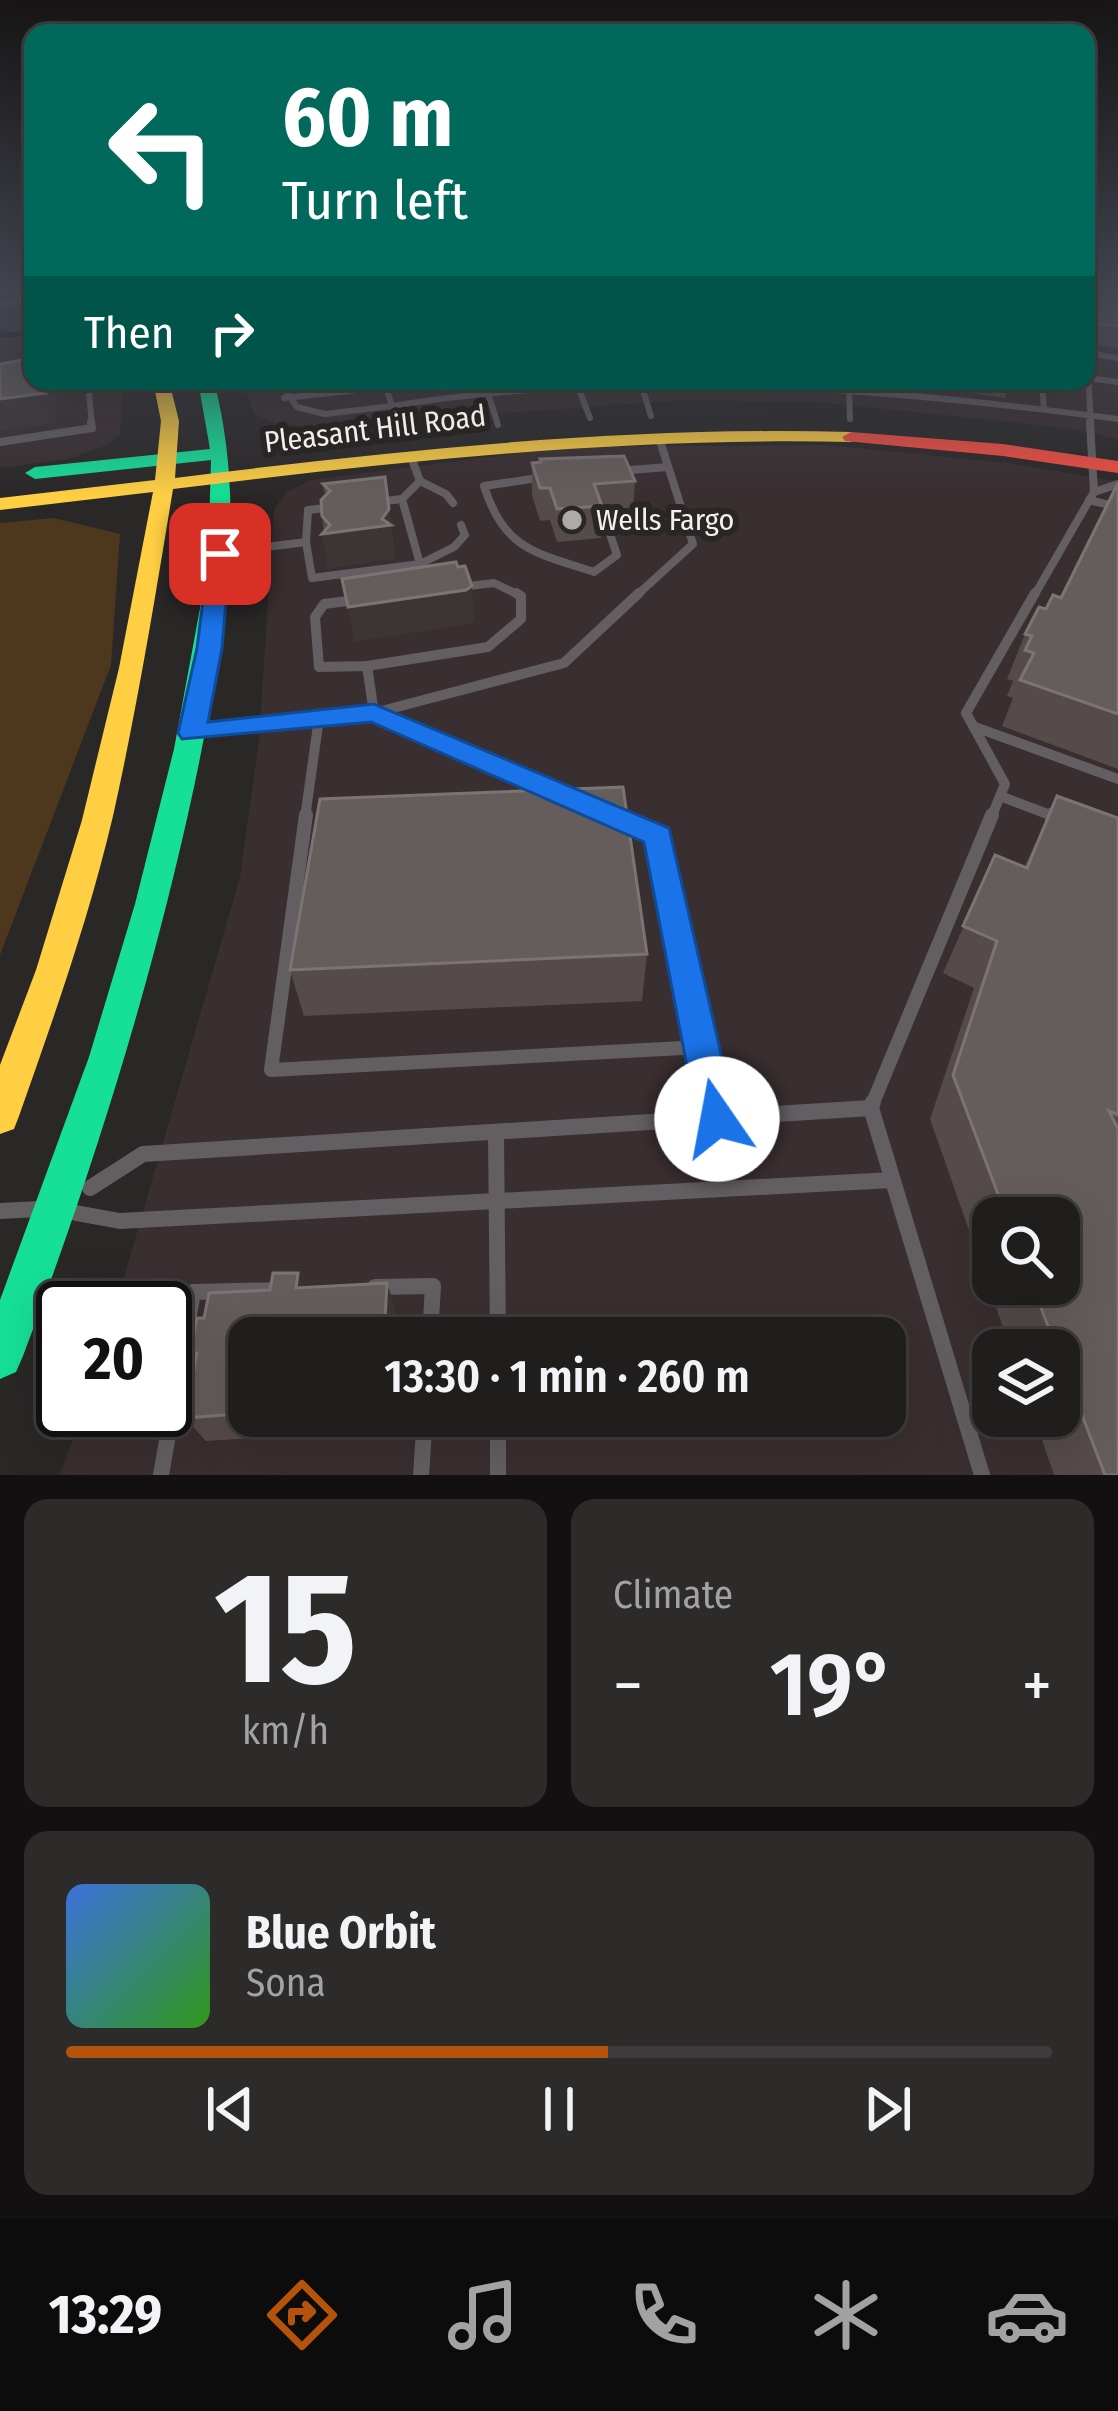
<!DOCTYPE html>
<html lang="en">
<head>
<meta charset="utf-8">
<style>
	:root { --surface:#201d1d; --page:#2d2a2a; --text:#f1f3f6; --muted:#a2a2a4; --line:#3d3b3b; --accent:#b45309 }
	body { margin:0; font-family:"Fira Sans Condensed",sans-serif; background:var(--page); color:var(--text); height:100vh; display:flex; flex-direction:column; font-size:45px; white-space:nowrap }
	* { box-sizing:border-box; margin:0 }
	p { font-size:39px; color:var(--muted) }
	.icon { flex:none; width:66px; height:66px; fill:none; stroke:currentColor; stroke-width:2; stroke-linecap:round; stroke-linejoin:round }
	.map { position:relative; height:1475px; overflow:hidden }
	.panel { display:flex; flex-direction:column; gap:24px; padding:24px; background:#121010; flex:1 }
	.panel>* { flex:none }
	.guide { position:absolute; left:24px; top:24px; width:1071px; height:366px; border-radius:24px; box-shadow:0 12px 48px #0002,0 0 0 3px var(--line); background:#00695c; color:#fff; overflow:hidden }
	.controls { position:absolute; left:972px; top:1197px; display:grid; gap:24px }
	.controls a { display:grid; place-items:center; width:108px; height:108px; border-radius:24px; background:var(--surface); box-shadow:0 12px 48px #0002,0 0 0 3px var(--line); font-size:60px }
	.speed { position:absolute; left:36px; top:1281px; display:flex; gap:24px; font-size:60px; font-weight:700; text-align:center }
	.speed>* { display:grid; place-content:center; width:156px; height:156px; border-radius:50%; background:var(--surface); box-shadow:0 12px 48px #0002,0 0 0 3px var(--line); line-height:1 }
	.speed .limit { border:6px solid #111; border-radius:18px; background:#fff; color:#111 }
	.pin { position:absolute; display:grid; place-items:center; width:102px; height:102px; color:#fff; margin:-51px; border-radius:24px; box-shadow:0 6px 18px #0006 }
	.me { position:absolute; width:132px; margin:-66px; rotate:348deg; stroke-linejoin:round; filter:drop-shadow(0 0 9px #0008) }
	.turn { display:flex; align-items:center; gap:42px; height:252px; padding:0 60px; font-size:54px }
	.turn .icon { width:156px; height:156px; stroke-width:2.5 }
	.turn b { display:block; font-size:84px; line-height:102px }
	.then { display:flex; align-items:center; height:114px; padding:0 60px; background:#0003; gap:24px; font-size:45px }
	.big { font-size:90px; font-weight:600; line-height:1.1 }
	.panel .card { flex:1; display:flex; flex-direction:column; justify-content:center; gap:18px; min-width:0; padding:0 42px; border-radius:24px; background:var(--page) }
	.panel .dial { align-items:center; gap:0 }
	.dial b { font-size:156px; line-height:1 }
	.song { display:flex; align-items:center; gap:36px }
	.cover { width:144px; height:144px; border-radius:18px; background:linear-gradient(135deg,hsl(220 70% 55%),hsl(110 70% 35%)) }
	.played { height:12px; border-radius:6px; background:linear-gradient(90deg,var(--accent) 55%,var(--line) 55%) }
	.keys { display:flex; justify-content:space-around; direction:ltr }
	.heat { display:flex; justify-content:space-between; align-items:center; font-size:66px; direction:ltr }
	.panel .tiles { flex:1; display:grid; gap:24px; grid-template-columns:1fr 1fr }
	.card:last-child { grid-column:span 2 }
	.trip { position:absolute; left:228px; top:1317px; width:678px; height:120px; border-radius:24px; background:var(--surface); box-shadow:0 12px 48px #0002,0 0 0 3px var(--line); font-weight:600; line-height:120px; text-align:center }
	.tabs { display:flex; height:192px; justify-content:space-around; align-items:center; background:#0d0c0c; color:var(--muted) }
	.tabs .icon { width:84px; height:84px }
	.tabs .active { color:var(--accent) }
	.tabs b { font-size:54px; color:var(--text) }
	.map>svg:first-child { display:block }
	.built { fill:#392e30; fill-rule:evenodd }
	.green { fill:#4d381e }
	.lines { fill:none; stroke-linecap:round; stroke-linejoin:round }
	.stream { stroke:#160922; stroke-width:4.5 }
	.lane-far4 { stroke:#635e62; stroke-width:6 }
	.lane-far3 { stroke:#635e62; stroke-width:8 }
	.lane-far2 { stroke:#635e62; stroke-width:10 }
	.lane-far1 { stroke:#635e62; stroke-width:14 }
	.lane { stroke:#635e62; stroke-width:16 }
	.fast { fill:#16e098; fill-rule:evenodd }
	.slow { fill:#ffcf43; fill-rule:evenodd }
	.jam { fill:#f24e42; fill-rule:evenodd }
	.wall { fill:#544b4a; fill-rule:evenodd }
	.shaded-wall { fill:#3c3534 }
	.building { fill:#655d5b; stroke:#7b7473; stroke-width:3 }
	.route { fill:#1a73e8; stroke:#114b97; stroke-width:3 }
	.poi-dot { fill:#adaaaa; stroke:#2b2626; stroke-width:4.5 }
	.labels { text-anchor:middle; stroke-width:12; stroke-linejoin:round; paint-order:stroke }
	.far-street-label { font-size:30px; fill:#f3f0f0; stroke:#2b2626 }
	.far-poi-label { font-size:30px; fill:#f3f0f0; stroke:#2b2626; text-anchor:start }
</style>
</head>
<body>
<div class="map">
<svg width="1118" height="1475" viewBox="0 0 1118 1475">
	<rect width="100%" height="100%" fill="#2a2727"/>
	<g class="built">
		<polygon points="0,291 33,291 33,381 124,381 120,434 107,445 68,459 0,468"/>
		<polygon points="1086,320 1118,325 1118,439 1065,428 821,402 680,400 314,427 277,424 254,414 243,381 1086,381"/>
		<path d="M825 445 1008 463 1118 481V1475H60L83 1410H165V1308H115L240 877 259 740 274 509 287 492 310 480 567 447ZM993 1218H1059V1284H993ZM249 1338H885V1416H249ZM993 1350H1059V1416H993Z"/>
	</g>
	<polygon class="green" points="54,518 120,534 111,665 0,955 0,523"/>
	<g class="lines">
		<polyline class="stream" points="0,335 33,334"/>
		<g class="lane-far4">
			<polyline points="0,305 33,299"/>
			<polyline points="1088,378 1118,382"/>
			<polyline points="88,381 92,425"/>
			<polyline points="279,381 297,407 325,414 392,406 384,381"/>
			<polyline points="484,381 498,425"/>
			<polyline points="640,381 651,416"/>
			<polyline points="1042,381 1044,409"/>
			<polyline points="578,387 590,418"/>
			<polyline points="849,389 850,419"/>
			<polyline points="284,398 386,387"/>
			<path d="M393 425 392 406C636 367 874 387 1118 419"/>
			<polyline points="1091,425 1087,353 1118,358"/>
		</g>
		<g class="lane-far3">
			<polyline points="393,422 394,435"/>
			<polyline points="0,442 92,428 91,422"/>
			<polyline points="617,471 668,467"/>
			<path d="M545 477 484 486C504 550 536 553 594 572L617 555 607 525 685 520"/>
			<polyline points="420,481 446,494 453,503"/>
			<polyline points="1094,492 1118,484"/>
			<polyline points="402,499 420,481 411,457"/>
			<polyline points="1089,500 1118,507"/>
			<polyline points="306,542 308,510 334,507"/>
			<polyline points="219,553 306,542 312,578 420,564 402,499 376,502"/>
			<polyline points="420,564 454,547 465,535 461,525"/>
			<polyline points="385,596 494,583 521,596"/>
			<polyline points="636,596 693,544 659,438"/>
			<polyline points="1034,596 1094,492 1090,422"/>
		</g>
		<g class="lane-far2">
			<polyline points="409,593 324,604 315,617 319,667 367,666 488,647 521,619 521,596 516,593"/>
			<polyline points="367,666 374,713 564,663 639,593"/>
			<polyline points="975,727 1118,779"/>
			<polyline points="203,731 374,713 562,794"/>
			<polyline points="1000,796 1058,818"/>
			<polyline points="305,818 319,718"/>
			<polyline points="991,818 1005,784 966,713 1035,593"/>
		</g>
		<g class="lane-far1">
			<polyline points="306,815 271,1070 702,1047"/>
			<polyline points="1051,815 1058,818"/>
			<polyline points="618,818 658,836 714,1105"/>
			<polyline points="872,1105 992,815"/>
		</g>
		<g class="lane">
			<polyline points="714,1102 717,1119"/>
			<polyline points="873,1102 871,1108 982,1475"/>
			<polyline points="496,1135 498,1338"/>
			<polyline points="90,1188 143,1154 871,1108"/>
			<polyline points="0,1211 40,1209"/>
			<polyline points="76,1213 120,1221 892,1180"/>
			<polyline points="375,1287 433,1286 430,1338"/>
			<polyline points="498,1416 498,1475"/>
			<polyline points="161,1475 193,1292 284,1290"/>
			<polyline points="421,1475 425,1416"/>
		</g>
		<path class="fast" d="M198 381H214C249 517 222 653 194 787 152 982 93 1170 23 1356L16 1372 0 1379V1300L89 1057 135 904 174 749 208 565 211 460 35 479 25 473 35 467 210 449Z"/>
		<path class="slow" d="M153 381H169L179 421 175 478C400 450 623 426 851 432L860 437 851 442C623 437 399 461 173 489 155 599 137 708 113 816 89 918 54 1017 19 1116L14 1129 0 1134V1065L36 970 82 820 119 668 153 492 0 510V498L155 480 161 421Z"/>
		<polygon class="jam" points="851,432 1003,444 1118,461 1118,473 1003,456 845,441 842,437"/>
	</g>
	<g class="wall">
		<polygon points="1086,291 1118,291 1118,348 1086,344"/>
		<polygon points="431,381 459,381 459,386 433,387"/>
		<polygon points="969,381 1010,381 1005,398 967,392"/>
		<polygon points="532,463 635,481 633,513 602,515 601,538 557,542 550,520 540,521 532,495"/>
		<polygon points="385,477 395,558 328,568 322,516 325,496 323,484"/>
		<polygon points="1118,483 1118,769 1002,726 1013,698 1007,696 1013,681 1007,679 1025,634 1046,609 1061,598"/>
		<path d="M1057 796 1118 818V1475H1054L1034 1416H1059V1350H1011L930 1119 974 988 943 973 995 855 1024 868ZM993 1218H1059V1284H993Z"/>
		<polygon points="647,954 642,1001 304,1016 290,970"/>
		<polygon points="305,1288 396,1311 394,1338 249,1338 249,1416 390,1416 389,1429 206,1441 185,1418 196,1362 190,1353"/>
	</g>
	<g class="shaded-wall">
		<polygon points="46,381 56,381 56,423 0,430 0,399"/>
		<polygon points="389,509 395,558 328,568 322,534 382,519"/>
		<polygon points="472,586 474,620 469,624 354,642 348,607"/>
		<polygon points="298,1273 311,1302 296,1288"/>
		<polygon points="387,1283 396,1311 394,1338 384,1338"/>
	</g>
	<g class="building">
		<polygon points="1086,291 1118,291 1118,326 1086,323"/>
		<polygon points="33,358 33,381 46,381 46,393 0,399 0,364"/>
		<polygon points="624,456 635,481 594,484 602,506 557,509 550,488 540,488 532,463 541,462 540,459"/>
		<polygon points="385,477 389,509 382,519 391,525 322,534 330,525 322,516 321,500 330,491 323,484"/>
		<polygon points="1118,483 1118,714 1020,680 1034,653 1025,650 1032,636 1025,634 1039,607 1046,609 1053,595 1061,598"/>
		<polygon points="456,562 458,567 465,566 472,586 466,590 348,607 342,579"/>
		<polygon points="623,787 647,954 290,970 320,799"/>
		<polygon points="1057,796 1118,818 1118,1115 1109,1111 1118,1129 1118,1475 1105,1475 1059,1355 1059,1350 1057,1350 1032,1284 1059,1284 1059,1218 1007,1218 953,1075 997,941 963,926 995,855 1027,868"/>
		<polygon points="273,1273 298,1273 296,1288 387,1283 384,1338 249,1338 249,1413 185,1418 197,1353 190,1353 197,1318 204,1318 209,1293 270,1290"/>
	</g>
	<linearGradient id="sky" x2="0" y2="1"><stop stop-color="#171515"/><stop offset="0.59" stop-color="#444752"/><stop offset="1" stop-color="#444752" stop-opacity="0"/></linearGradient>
	<rect width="1118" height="497" fill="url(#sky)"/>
	<polygon class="route" points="220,547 230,554 222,648 208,722 374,704 669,828 736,1119 730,1132 717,1138 703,1132 697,1119 644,842 371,722 182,739 178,733 197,648 209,554"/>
	<circle class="poi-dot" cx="572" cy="520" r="12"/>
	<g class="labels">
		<g class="far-street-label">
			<text transform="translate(375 429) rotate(-7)" y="10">Pleasant Hill Road</text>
		</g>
		<g class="far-poi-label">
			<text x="596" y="530">Wells Fargo</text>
		</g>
	</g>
</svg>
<div class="controls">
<a><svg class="icon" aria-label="search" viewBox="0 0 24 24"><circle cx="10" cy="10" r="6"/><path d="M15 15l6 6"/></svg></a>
<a><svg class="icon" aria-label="layers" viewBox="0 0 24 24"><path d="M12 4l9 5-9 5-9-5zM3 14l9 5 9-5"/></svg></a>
</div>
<div class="speed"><div class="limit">20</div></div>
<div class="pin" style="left:220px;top:554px;background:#d93025"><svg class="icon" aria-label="arrive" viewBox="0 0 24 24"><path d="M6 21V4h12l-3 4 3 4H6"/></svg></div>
<svg class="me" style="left:717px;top:1119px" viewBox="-20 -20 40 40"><circle r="19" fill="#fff"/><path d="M0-13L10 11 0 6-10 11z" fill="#1a73e8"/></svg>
<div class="trip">13:30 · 1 min · 260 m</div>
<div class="guide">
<div class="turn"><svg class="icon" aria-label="left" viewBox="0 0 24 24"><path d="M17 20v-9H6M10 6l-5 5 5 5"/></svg><div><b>60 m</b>Turn left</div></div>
<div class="then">Then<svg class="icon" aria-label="right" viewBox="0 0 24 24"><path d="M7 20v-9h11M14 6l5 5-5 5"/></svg></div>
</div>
</div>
<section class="panel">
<div class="tiles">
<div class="card dial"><b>15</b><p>km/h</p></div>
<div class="card"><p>Climate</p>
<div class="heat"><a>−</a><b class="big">19°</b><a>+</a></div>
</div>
<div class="card">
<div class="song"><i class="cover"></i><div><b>Blue Orbit</b><p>Sona</p></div></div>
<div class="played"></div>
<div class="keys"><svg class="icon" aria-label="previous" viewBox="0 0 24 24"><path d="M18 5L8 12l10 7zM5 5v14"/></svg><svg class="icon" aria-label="pause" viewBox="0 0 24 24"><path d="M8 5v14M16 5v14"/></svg><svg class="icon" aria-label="next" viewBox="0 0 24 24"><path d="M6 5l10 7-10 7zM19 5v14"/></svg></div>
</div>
</div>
</section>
<nav class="tabs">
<b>13:29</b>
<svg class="icon active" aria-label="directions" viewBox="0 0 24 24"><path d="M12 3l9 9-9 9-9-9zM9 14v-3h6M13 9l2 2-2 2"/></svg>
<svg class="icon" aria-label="music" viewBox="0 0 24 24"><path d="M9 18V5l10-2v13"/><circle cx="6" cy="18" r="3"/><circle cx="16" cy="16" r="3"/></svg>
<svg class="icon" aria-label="phone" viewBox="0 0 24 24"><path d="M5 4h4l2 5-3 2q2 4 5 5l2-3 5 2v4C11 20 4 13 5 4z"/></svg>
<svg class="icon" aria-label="climate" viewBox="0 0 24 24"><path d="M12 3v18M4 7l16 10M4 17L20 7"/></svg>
<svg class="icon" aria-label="car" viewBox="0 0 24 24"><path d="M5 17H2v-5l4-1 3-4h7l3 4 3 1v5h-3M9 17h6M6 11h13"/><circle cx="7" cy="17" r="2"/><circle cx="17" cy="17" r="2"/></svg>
</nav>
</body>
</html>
